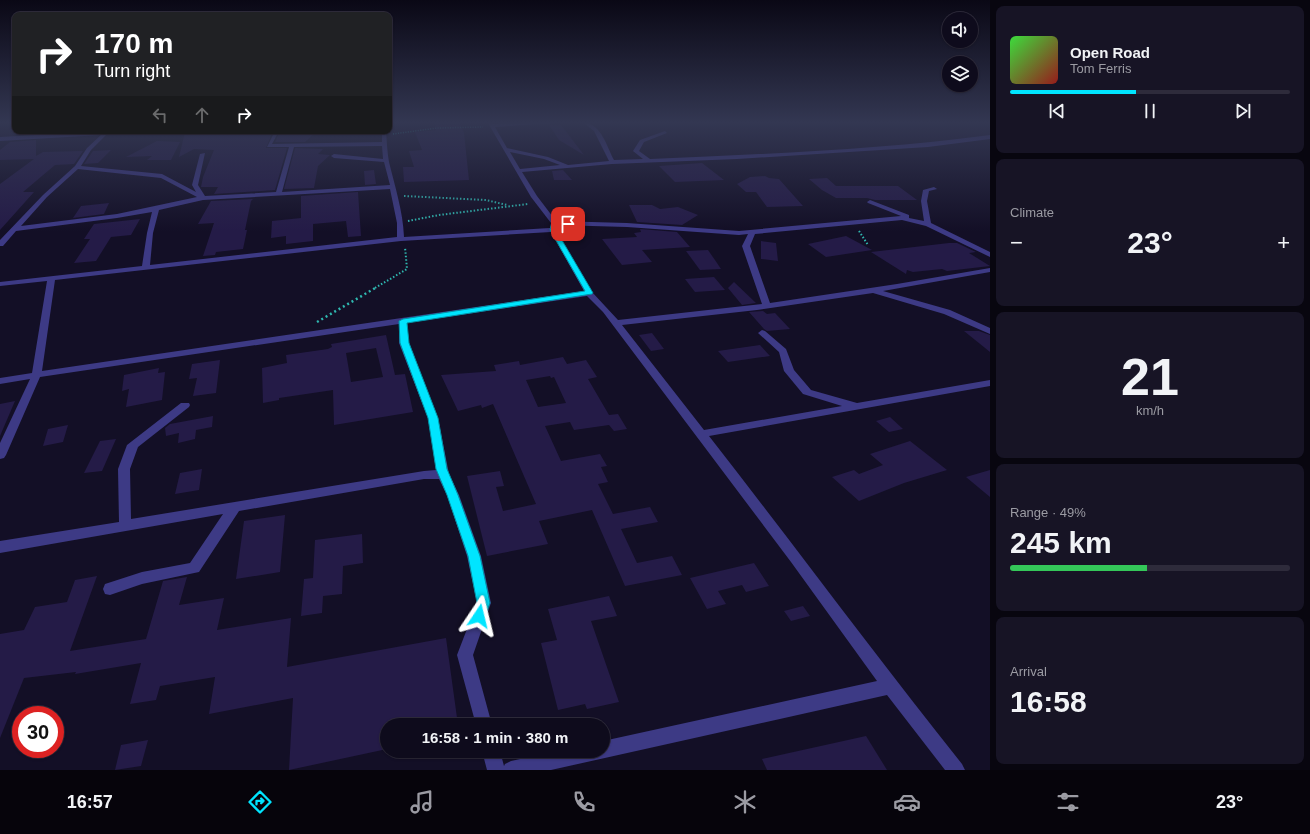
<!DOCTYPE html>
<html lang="en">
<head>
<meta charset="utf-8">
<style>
	:root { --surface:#0e0b1c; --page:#171425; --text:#f1f3f6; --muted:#9b9ba3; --line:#2e2b3b; --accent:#00e5ff }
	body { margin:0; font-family:Arial,sans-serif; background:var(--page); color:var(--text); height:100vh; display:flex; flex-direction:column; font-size:15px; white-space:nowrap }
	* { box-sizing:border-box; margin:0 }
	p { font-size:13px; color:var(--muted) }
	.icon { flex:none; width:22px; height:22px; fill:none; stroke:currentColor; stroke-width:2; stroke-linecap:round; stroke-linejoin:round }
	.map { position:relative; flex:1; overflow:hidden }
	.drawer { display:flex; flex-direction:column; gap:6px; padding:6px; background:#08060f; width:320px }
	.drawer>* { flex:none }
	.banner { position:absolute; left:12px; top:12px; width:380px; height:122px; border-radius:8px; box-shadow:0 1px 3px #0004,0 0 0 1px var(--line); background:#202124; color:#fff; overflow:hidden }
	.fabs { position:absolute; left:942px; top:12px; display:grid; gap:8px }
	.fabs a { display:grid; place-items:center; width:36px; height:36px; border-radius:50%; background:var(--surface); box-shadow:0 1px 3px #0004,0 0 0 1px var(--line); font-size:20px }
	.speed { position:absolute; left:12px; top:706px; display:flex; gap:8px; font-size:20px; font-weight:700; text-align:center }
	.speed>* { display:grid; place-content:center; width:52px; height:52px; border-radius:50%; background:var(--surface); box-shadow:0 1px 3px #0004,0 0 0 1px var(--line); line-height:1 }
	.speed .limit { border:6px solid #d22; background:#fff; color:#111 }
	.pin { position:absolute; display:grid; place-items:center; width:34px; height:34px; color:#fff; margin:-17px; border-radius:8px; box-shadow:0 2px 6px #0006 }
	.me { position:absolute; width:44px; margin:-22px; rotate:10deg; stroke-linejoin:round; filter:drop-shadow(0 0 3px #0008) }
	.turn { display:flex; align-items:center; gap:14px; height:84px; padding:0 16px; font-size:18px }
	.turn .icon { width:52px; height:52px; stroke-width:2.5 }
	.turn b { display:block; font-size:28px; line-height:34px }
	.lanes { display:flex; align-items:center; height:38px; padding:0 16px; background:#0003; justify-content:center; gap:20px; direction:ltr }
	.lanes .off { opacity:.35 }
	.big { font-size:30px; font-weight:600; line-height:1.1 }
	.drawer .card { flex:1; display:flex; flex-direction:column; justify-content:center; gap:6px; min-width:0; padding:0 14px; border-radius:8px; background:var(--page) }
	.drawer .dial { align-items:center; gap:0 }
	.dial b { font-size:52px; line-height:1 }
	.song { display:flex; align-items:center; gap:12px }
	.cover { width:48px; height:48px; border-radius:6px; background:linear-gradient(135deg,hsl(120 70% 55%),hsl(0 70% 35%)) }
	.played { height:4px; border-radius:2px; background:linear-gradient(90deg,var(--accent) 45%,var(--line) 45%) }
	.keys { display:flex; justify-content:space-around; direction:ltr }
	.heat { display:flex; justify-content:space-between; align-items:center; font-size:22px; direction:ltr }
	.charge { height:6px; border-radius:3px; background:linear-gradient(90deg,#34c759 49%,var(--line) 0) }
	.trip { position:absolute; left:380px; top:718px; width:230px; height:40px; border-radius:20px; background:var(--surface); box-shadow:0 1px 3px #0004,0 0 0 1px var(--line); font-weight:600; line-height:40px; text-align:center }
	.tab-bar { display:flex; height:64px; justify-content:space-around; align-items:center; background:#06040b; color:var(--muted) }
	.tab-bar .icon { width:28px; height:28px }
	.tab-bar .current { color:var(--accent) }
	.tab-bar b { font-size:18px; color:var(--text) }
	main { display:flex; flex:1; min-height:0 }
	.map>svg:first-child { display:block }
	.building { fill:#241b47; fill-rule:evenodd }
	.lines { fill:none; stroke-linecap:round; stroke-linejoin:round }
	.path-far2 { stroke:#2fb8b0; stroke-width:1.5; stroke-dasharray:1 1.5; stroke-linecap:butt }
	.path-far1 { stroke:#2fb8b0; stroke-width:2; stroke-dasharray:1.5 2; stroke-linecap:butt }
	.path { stroke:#2fb8b0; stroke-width:2.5; stroke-dasharray:2 3; stroke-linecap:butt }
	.street { fill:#3d3a85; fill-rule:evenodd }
	.route { fill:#00e5ff; stroke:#0095a6 }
</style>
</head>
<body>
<main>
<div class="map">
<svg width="990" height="770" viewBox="0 0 990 770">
	<rect width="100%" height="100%" fill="#130f26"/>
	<g class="building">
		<polygon points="434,123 460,123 464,133 469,180 404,182 403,167 414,167 409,151 422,150 415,132 436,130"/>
		<polygon points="549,125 561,125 584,155 559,140"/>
		<polygon points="202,131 273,131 266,148 287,148 275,190 214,194 218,187 201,187 203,177 214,150 194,149 179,157 185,132"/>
		<polygon points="280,131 317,131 305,142 275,142"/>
		<polygon points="36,140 36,156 43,152 83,151 74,164 55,165 23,192 34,192 0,230 0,184 34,159 0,160 0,150 10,142"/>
		<polygon points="157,141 180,142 171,160 147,160 152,156 126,157"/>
		<polygon points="295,148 323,149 318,154 330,155 318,166 314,188 284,189"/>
		<polygon points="111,150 98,163 84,164 93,151"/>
		<polygon points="702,163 724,180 675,182 659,166"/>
		<polygon points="374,170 376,184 365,185 364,171"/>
		<polygon points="563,170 572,180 554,180 552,171"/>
		<polygon points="765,176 769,178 779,179 803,206 767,207 756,192 746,192 737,184 750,177"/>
		<polygon points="827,178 836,186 898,186 917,200 875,200 867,198 836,198 822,190 809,179"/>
		<polygon points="358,192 361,236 348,237 346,221 313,224 313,241 286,244 286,236 271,238 272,221 301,218 301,196"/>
		<polygon points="253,199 251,201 245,230 247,230 243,249 216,252 215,255 203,256 214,223 198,224 211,201"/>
		<polygon points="109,203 104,214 73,218 81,206"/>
		<polygon points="629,205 652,205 660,209 678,207 698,215 682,225 637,222"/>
		<polygon points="140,219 131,235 111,237 96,261 74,263 90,239 84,239 94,224"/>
		<polygon points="640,229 677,232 690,247 642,250 652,262 622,265 602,239 637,237 634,233 641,232"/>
		<polygon points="846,236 872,250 826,257 808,244"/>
		<polygon points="761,241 776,243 778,261 761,259"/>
		<polygon points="949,243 957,243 976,252 969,253 990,266 947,271 942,269 913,272 907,270 906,274 871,252"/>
		<polygon points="708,250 717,263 721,269 700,270 686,251"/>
		<polygon points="714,277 725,290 695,292 685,279"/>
		<polygon points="734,282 756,303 742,305 728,288"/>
		<polygon points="763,311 767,314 775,313 790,329 767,331 764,329 749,312"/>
		<polygon points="964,331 979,331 990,335 990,352"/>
		<polygon points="652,333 664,349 651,351 639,335"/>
		<path d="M386 335 395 375 405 374 413 412 334 425 333 390 279 398V400L263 403 262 368 287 363 286 355 328 349 332 347 331 344ZM376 348 383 377 351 382 346 353Z"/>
		<polygon points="760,345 770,356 728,362 718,351"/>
		<path d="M563 357 567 364 586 360 597 377 588 379 609 415 618 414 627 429 614 431 609 425 574 430 570 422 545 426 561 461 600 454 607 466 601 467 608 482 598 484 613 514 650 507 658 522 621 529 637 563 672 556 682 575 625 586 592 510 539 521 548 544 487 556 467 476 500 471 504 486 496 487 503 511 536 504 493 404 482 408 481 405 458 411 441 375 496 371 494 365 519 361 520 365ZM550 376 551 378 554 377 566 403 538 407 526 380Z"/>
		<polygon points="220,360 216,393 193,396 197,378 189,379 192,364"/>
		<polygon points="159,368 158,373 165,372 162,400 126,407 129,389 122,391 124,375"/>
		<polygon points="15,401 0,436 0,404"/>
		<polygon points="213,416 212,427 196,430 195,439 178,443 179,433 166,436 165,428 170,424"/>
		<polygon points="890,417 903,429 889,432 876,421"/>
		<polygon points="68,425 63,442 43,446 48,429"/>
		<polygon points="116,439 102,471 84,473 100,441"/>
		<polygon points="910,441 947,470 904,483 859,501 832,477 854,470 859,474 883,465 870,454"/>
		<polygon points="202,469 199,490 175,494 180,473"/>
		<polygon points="990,470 990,497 966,477"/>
		<polygon points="285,515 280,572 236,579 244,521"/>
		<polygon points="362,534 363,563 343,566 342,594 323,596 322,613 301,616 304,579 313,578 315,540"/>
		<polygon points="754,563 769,586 746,592 742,585 718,591 726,604 707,609 690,578"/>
		<polygon points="97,576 70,651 146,639 163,581 187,577 179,605 224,598 217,630 291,618 287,667 446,638 458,725 387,725 387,749 289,770 293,698 209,714 215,677 160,686 156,700 130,704 141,663 75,674 76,672 24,678 0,738 0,634 24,630 35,607 67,602 75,580"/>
		<polygon points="609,596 617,616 591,621 619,702 587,709 585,704 558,710 541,643 557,640 548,609"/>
		<polygon points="803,606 810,616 791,621 784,611"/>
		<polygon points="866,736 887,770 767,770 762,759"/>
		<polygon points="148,740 141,766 115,770 121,745"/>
	</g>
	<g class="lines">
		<polyline class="path-far2" points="393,134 437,128 483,127"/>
		<g class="path-far1">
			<polyline points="404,196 486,200 507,205"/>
			<polyline points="408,221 439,215 528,204"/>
			<polyline points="859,231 868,245"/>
			<polyline points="375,288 407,269 405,247"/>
		</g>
		<polyline class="path" points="317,322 377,287"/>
		<path class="street" d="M488 123 493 124 554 123 495 127 507 148 548 157 568 165 609 161 594 131 584 123C601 123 607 147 614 160L643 159 633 151 640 140 665 131 667 133 644 142 639 151 650 159C763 154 877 150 990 135V139L928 147 737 159 612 164 522 172 537 196 556 221 627 223 739 231 901 216 868 203 867 202 870 200 909 215V218L924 221 921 201 923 190 934 187 937 189 929 191 927 201 931 223 990 252V257L926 226 902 220 755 234 750 246 770 303 897 284 990 268V272L883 291 950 310 990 328V334L944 314 873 293 757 310 622 325 704 430 842 406 803 394 784 371 779 352 758 333 762 330 765 331 786 349 794 370 811 390 857 403 990 380V386L709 436C794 545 876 656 962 764L965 770H945L887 695 551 770H487L482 751H500L504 766 505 764 511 761 557 751H603V741L877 681 791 562 603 312 587 296 407 323 409 343 438 418 449 474 459 495 481 556 491 603 473 655 492 725H476L457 655 477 603 467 556 447 495 439 479H424L239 511 199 572 142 584 110 595 105 594 103 589 105 584 142 572 190 563 223 514 0 553V541L119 522 118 469 127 445 181 403H189L190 405 189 407 138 447 130 469 131 519 424 471 436 470 428 418 399 343V324L40 377 6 455 4 458 0 459V443L30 379 0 384V378L32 373 47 281 0 286V282L142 266 147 233 152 212 117 218 16 231 3 246H0V240L43 195 75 166 87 148 101 135 0 141V137L110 131 91 150 81 166 162 174 196 192 192 185 200 154 205 153 198 185 205 196 276 192 289 147H267L275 131H279L272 144 382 142V131H386C387 141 387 152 389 162 395 187 403 211 404 237L550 228 551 223 531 197ZM382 146 383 159 334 154 331 156 334 158 384 162 390 185 282 192 294 147ZM510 152 544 159 560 165 520 169ZM78 169 161 178 197 197 117 214 21 226 47 197ZM390 189 397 223V237L150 265 153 233 159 210 203 200ZM557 225 627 227 739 235 748 234 742 246 762 304 618 320 592 292 556 230ZM551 232 584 291 42 371 55 280 401 241Z"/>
	</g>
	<linearGradient id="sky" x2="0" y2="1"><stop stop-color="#0a0815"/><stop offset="0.53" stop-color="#333752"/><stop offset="1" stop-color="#333752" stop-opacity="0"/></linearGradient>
	<rect width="990" height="231" fill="url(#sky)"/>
	<polygon class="route" points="552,222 568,222 572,224 568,226 557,225 556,230 593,293 592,294 407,323 409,343 438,418 447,469 458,495 480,556 490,603 484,620 479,622 474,620 472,616 477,603 468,556 447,495 436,469 428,418 400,343 399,321 403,319 585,291 550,230"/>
</svg>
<div class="fabs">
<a><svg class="icon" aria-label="sound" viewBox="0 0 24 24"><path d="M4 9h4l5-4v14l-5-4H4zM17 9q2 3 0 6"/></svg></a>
<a><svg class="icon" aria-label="layers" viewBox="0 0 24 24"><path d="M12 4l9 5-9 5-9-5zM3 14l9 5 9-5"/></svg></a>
</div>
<div class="speed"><div class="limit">30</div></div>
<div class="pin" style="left:568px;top:224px;background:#d93025"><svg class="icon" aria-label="arrive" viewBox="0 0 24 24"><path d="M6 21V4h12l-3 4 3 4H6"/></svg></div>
<svg class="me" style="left:479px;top:616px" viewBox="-20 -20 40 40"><path d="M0-17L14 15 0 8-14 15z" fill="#00e5ff" stroke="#fff" stroke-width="4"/></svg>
<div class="trip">16:58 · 1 min · 380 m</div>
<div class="banner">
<div class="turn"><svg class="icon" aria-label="right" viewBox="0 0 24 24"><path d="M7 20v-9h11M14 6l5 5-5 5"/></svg><div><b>170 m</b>Turn right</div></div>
<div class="lanes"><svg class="icon off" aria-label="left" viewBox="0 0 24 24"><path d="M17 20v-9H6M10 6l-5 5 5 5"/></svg><svg class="icon off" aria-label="ahead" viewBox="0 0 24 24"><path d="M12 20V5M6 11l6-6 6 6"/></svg><svg class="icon" aria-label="right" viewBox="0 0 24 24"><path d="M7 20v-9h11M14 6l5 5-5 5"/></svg></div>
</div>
</div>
<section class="drawer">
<div class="card">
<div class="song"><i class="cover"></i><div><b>Open Road</b><p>Tom Ferris</p></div></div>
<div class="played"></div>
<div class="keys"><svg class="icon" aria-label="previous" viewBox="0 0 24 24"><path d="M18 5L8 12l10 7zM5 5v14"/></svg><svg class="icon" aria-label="pause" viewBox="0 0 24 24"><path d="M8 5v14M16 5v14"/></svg><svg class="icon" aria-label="next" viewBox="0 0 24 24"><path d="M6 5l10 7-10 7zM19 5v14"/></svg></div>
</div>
<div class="card"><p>Climate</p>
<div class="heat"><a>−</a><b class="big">23°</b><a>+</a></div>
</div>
<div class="card dial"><b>21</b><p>km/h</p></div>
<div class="card"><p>Range · 49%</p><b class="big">245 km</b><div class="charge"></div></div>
<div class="card"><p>Arrival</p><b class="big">16:58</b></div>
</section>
</main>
<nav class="tab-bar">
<b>16:57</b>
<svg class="icon current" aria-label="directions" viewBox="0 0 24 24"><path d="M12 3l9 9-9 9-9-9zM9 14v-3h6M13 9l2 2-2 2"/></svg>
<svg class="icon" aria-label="music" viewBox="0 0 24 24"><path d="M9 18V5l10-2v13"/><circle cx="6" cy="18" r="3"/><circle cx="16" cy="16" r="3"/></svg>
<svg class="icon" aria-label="phone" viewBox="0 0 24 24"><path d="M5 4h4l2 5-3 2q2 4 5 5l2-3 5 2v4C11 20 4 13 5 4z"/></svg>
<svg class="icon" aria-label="climate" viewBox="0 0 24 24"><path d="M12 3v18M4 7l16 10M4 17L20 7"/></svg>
<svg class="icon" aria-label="car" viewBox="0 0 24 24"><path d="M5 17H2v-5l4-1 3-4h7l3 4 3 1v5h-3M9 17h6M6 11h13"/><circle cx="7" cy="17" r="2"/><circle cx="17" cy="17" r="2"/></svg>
<svg class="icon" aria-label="filters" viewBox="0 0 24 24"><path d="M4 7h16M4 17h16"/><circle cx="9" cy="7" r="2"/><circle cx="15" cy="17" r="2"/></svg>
<b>23°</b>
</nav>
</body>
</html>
